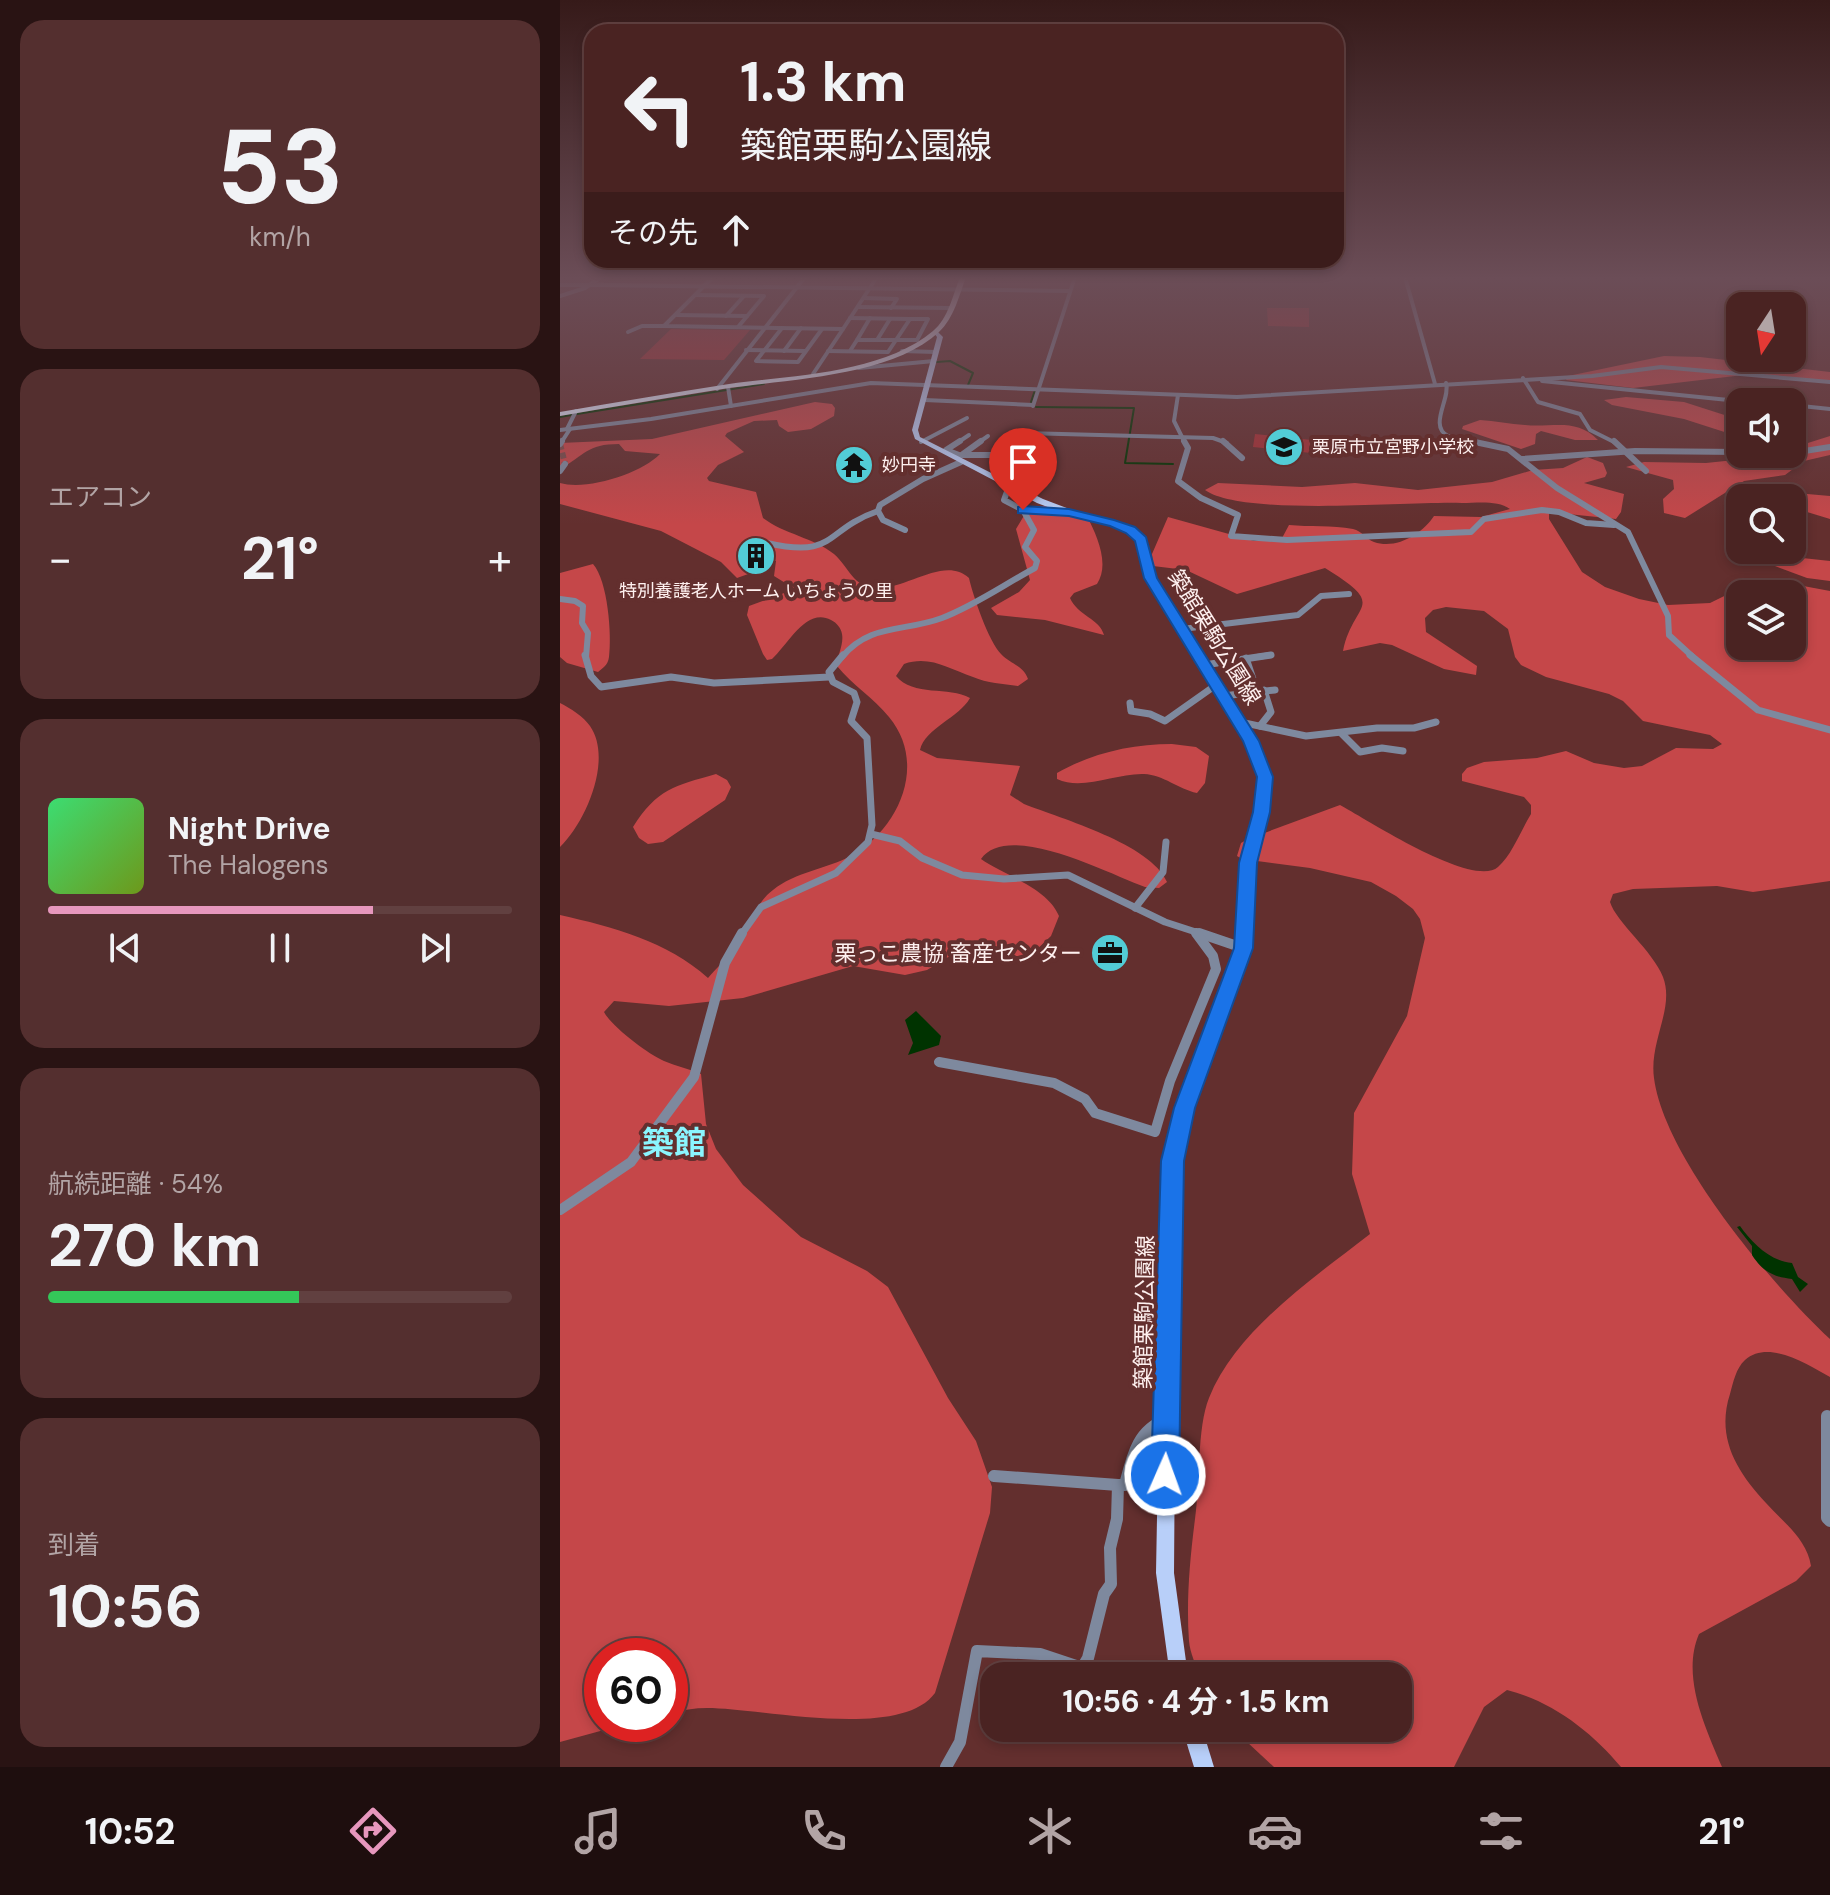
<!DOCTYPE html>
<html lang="ja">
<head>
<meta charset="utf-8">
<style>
	:root { --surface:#4a2322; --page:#542f2f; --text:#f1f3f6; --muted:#b2a4a5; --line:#614040; --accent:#e797bd }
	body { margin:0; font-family:"DM Sans","Noto Sans JP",sans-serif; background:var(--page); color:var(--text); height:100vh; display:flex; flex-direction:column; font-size:30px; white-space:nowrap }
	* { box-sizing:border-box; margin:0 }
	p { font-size:26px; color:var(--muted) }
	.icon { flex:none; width:44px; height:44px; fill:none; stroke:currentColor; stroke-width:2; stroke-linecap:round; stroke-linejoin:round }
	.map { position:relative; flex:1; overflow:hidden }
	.sheet { display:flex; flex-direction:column; gap:20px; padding:20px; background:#291313; width:560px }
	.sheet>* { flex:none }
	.banner { position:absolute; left:24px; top:24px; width:760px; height:244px; border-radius:24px; box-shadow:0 4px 12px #0003,0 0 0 2px var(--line); background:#4a2322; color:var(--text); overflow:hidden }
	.needle { width:52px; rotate:192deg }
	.controls { position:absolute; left:1166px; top:292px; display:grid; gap:16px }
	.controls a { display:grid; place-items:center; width:80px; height:80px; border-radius:16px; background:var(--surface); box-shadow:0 4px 12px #0003,0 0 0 2px var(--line); font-size:40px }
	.speed { position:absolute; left:24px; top:1638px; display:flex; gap:16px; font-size:40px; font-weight:700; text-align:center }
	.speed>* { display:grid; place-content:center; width:104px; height:104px; border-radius:50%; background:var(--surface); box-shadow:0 4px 12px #0003,0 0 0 2px var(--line); line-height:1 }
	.speed .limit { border:12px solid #d22; background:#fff; color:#111 }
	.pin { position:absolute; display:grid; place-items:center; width:68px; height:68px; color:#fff; margin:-82px -34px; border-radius:50% 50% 50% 0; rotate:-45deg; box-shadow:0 0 8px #0007 }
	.pin .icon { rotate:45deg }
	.me { position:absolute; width:88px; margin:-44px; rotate:2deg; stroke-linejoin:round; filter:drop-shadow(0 0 6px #0008) }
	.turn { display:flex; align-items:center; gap:28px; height:168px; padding:0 24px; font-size:36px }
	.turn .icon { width:104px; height:104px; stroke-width:2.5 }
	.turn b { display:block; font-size:56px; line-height:68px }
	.then { display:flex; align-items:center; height:76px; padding:0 24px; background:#0003; gap:16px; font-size:30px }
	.big { font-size:60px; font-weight:700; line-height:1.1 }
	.sheet .card { flex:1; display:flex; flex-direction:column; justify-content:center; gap:12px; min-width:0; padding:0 28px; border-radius:24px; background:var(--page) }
	.sheet .dial { align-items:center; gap:0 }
	.dial b { font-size:104px; line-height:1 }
	.song { display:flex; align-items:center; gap:24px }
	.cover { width:96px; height:96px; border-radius:12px; background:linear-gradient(135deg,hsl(140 70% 55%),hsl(80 70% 35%)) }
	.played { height:8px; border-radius:4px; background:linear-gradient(90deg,var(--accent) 70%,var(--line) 70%) }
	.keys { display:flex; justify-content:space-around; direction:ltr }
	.heat { display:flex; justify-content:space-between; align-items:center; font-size:44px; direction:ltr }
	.charge { height:12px; border-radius:6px; background:linear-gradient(90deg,#34c759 54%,var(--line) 0) }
	.trip { position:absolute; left:420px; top:1662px; width:432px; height:80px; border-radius:24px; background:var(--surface); box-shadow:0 4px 12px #0003,0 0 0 2px var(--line); font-weight:700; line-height:80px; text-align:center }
	.tabs { display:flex; height:128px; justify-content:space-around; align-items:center; background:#1e0e0e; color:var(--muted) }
	.tabs .icon { width:56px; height:56px }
	.tabs .current { color:var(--accent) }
	.tabs b { font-size:36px; color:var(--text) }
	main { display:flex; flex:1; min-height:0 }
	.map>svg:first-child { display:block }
	.green { fill:#a53034 }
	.forest { fill:#c54749; fill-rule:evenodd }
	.water { fill:#030 }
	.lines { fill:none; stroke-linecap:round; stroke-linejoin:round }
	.stream { stroke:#030; stroke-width:2 }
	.minor-tunnel { stroke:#7a4c4b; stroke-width:6; stroke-dasharray:6 3; stroke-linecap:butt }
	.minor-far4 { stroke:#7e899e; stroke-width:4 }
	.minor-far3 { stroke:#7e899e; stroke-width:6 }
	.minor-far2 { stroke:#7e899e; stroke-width:7 }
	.minor-far1 { stroke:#7e899e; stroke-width:10 }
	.minor { stroke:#7e899e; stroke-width:12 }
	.major { fill:#b8cff9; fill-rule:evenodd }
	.highway { fill:#dfeaff; fill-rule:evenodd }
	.minor-bridge { stroke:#7e899e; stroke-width:4 }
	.route { fill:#1a73e8; stroke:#114b97; stroke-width:2 }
	.labels { text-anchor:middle; stroke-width:8; stroke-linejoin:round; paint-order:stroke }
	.far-poi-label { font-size:18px; fill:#fef0ef; stroke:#632f2e; text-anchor:start }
	.street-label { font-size:22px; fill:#fef0ef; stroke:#632f2e }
	.poi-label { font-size:22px; fill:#fef0ef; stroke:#632f2e; text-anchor:end }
	.near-quarter-label { font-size:32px; font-weight:bold; fill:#8af5fe; stroke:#632f2e }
</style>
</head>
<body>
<main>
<section class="sheet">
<div class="card dial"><b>53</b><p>km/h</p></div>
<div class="card"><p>エアコン</p>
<div class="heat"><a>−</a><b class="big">21°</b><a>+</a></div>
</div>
<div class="card">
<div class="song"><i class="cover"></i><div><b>Night Drive</b><p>The Halogens</p></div></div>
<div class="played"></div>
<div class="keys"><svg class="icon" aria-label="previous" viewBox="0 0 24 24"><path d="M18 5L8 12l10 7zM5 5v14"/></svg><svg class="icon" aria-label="pause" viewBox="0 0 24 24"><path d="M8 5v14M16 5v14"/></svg><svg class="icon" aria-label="next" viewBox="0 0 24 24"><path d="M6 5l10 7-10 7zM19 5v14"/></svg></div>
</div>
<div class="card"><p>航続距離 · 54%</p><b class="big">270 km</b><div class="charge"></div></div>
<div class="card"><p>到着</p><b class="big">10:56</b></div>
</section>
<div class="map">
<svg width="1270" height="1767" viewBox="0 0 1270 1767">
	<rect width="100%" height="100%" fill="#632f2e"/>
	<g class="green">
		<polygon points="707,308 749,308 749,327 708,326"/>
		<polygon points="111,329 190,330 164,360 80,359"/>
		<polygon points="695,434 752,440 751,453 693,447"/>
	</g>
	<g class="forest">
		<polygon points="1104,356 1140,357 1270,372 1270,382 1192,374 1073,388 1006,380 1008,376"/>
		<polygon points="1066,397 1124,402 1180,420 1180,437 1124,419 1052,405 1044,400"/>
		<path d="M255 402 272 404 275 408 274 416 251 429 228 432 219 426 217 420 194 421 167 433 165 436 184 452 158 465 147 478 149 481 196 492 203 518C224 534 254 538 274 554 289 567 293 587 315 588 345 591 384 555 409 578 413 596 429 642 441 654 450 664 463 665 468 679L458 686C443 684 427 683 413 677 389 669 370 655 344 664L336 676C353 697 389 686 410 698 399 718 365 728 360 750L377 758 460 766 450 795 464 804C502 819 591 844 607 882L599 888 585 887C551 875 448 820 421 859 445 876 487 887 499 916L491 936 472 954 463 957 403 948 367 970 345 975 293 966 183 998 109 1006 54 1001 44 1012C52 1027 88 1054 104 1061 116 1066 129 1069 141 1074L146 1124 156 1149 183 1185 241 1237 307 1271 328 1287 388 1398 416 1441 432 1487 430 1513 375 1693C340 1741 201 1708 147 1708 135 1708 122 1710 110 1713V1656H42V1724H66L0 1742V915C53 927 107 941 148 978 157 967 169 957 177 946 189 928 195 903 213 890 235 872 266 869 291 856 339 829 368 764 329 717 314 698 292 685 277 666 277 655 284 645 282 634 281 628 277 623 271 620 246 607 228 645 212 659L207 660 203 654 187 615 189 606 235 589 214 576 216 561 205 559 191 573 177 578 161 562 101 531 0 504V483C27 491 82 473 100 454L65 451 59 444C27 444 25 455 0 469V443L92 439Z"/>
		<path d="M920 420C935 421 950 424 965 425 992 428 1016 417 1038 440H1015L981 431 976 434 975 444 961 449 902 429 903 426Z"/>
		<polygon points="1270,436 1270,455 1244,461 1225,475 1184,481 1125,518 1104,513 1103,499 1114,489 1113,480 1066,467 1084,462 1146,463 1232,454 1232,448"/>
		<path d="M1027 457 1043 463 1047 473 1045 477 1024 483 1064 494 1061 512 1056 519 989 512V519L1022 572 1045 587 1079 599 1108 605 1150 603 1201 578 1270 591V881L1193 892 1157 886 1073 889 1053 894 1050 902C1056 922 1093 951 1103 977 1115 1008 1089 1041 1094 1078 1104 1157 1212 1285 1270 1339V1377C1248 1365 1209 1339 1185 1360 1176 1368 1173 1383 1170 1394 1156 1437 1176 1471 1206 1503 1223 1522 1247 1539 1251 1566L1236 1581 1139 1634C1121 1676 1145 1727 1162 1767H1061C1032 1732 992 1701 947 1690L924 1707 894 1767H714L672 1728H838V1676H640C636 1665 630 1653 629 1641 626 1601 630 1558 635 1519 640 1485 637 1427 649 1398 676 1330 755 1277 810 1234L792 1174 794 1113 847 1016 865 938 860 919 853 909 836 896 811 882 750 868 682 859 677 856 681 843 688 839 780 805C806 819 913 889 938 867 952 855 961 830 971 814V805L964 797 902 781V774L907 768 924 762 977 758 1006 751 1034 763 1064 768 1082 766 1116 748 1153 749 1162 744 1150 735 1083 721 1063 701 1049 694 986 677 961 665 955 657 948 629 924 611 886 607 873 610 865 618 866 632 917 666 916 675 884 669 832 645 820 643 783 651C793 601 830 608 765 568L677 594 626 570 593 566 592 554 608 517 694 541 721 540 729 525C749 527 772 525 793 529 802 531 806 539 814 542 837 550 863 533 874 516L921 517 950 509C938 500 917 503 902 503 848 501 683 517 645 490L658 483 742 487 795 483 858 490 932 482 973 470 1003 468ZM1180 594H1232V646H1180Z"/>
		<polygon points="1236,493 1270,496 1270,519 1234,508 1232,498 1228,496"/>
		<path d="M489 505 527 516C537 536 550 564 537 584L514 593 510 598C517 615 540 619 544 635L485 620 437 615 431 608 459 592 470 580 456 529 468 509Z"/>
		<polygon points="1224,556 1270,561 1270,581 1247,578 1215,566 1215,560"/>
		<path d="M33 564C48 581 52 635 49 657 48 665 43 668 38 672L7 663 0 657V573Z"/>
		<path d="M0 703C10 708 24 717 30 726 53 759 26 822 0 847Z"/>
		<path d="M612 744 636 747 649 756 645 783 637 793C618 789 604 775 584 774 556 773 523 791 497 779V773C532 753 572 744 612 744Z"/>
		<path d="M156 774 167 780 171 787 165 800 103 842 88 844 79 838 73 827C97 789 114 786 156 774Z"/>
	</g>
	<g class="water">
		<polygon points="356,1011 381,1036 379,1045 348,1055 353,1043 345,1020"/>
		<path d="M1180 1226C1192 1243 1210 1261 1232 1263L1238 1277 1248 1284 1240 1292 1232 1279C1214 1277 1203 1272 1192 1255V1246L1177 1227Z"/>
	</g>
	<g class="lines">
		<g class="stream">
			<polyline points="377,362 390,361 413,373 408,385"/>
			<polyline points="471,402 475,390"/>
			<polyline points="476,407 574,408 565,463 613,464"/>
			<polyline points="17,414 204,384"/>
			<polyline points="0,417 11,415"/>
		</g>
		<polyline class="minor-tunnel" points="0,444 5,464"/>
		<g class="minor-far4">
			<polyline points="153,277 104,326 283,329 317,277"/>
			<polyline points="845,277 875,384"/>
			<polyline points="317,278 372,277"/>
			<polyline points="0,285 27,285"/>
			<polyline points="34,285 510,291"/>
			<polyline points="136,295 204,296 178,327"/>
			<polyline points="0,296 25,288 41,277"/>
			<polyline points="304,298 337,299 331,308"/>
			<polyline points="298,307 391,308"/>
			<polyline points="117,315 187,316"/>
			<polyline points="166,316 184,296"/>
			<polyline points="222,328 196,361 238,362 262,329"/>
			<polyline points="68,332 82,326 104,326"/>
			<polyline points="297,340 310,318"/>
			<polyline points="317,340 330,319"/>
			<polyline points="186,350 245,351"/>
			<polyline points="224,351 241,328"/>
			<polyline points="268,351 328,352 350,319 290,318"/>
			<polyline points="290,351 297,340 357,340 368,319 350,319"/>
			<polyline points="342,351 376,352"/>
			<polyline points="299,368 374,361"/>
			<polyline points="253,374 283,329"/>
			<polyline points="963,378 978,402 1020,414 1030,430 1056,443"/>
			<polyline points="982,381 1188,402"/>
			<path d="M886 383C891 398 868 426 888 436 896 441 911 441 920 443"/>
			<polyline points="168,387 171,406"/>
			<polyline points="157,389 245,277"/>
			<polyline points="618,395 614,421 625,443"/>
			<polyline points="365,400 473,405"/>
			<polyline points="1232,405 1270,409"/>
			<polyline points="473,406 515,277"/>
			<polyline points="7,429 16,411"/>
			<polyline points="0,430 91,419 311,383 677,397 1032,376 1101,367 1270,382"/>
			<polyline points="464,433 653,438 667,443"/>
			<polyline points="361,442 407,418"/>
			<polyline points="1,443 10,429"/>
			<polyline points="397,443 409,435"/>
			<polyline points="418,443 428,436"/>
		</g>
		<g class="minor-far3">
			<polyline points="624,441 628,448 618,481 641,498 678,515 671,536 727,540 911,532 924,519 982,510 999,512 1026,523 1054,525"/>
			<polyline points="663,441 682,458"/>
			<polyline points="910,441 948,449 997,488 1068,532 1108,616 1109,635 1133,657"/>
			<polyline points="1054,441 1086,471"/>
			<polyline points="0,444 2,441"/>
			<polyline points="1232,453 1270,447"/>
			<polyline points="403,454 421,441"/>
			<polyline points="399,455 386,450 400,441"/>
			<polyline points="402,455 458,455"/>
			<polyline points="962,459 1075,451 1180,452"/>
			<polyline points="0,471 5,464"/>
			<polyline points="463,510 509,512"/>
			<polyline points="345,530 323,520 318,511 320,505 363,479 401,462"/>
			<path d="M207 543C277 559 263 530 318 511"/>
			<polyline points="0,599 15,601 23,606 22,623 28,633 26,657"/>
			<polyline points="622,629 738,615 761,596 789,594"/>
			<path d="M282 657C310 623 345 632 382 618 414 606 445 584 475 568L477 561 465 547 474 530 463 510 444 500 449 486"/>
			<polyline points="697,657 711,655"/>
		</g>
		<g class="minor-far2">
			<polyline points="25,655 31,676 41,687 111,677 154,683 269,677"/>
			<polyline points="1130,655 1198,710 1270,730"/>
			<polyline points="686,658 697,691"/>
			<polyline points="644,665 711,655"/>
			<polyline points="663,696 715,690"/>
			<polyline points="570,703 571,711 590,714 605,721 656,685"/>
			<polyline points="680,722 746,736 817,728 854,728 876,722"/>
			<polyline points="700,726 711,712 704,690"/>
			<polyline points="781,733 800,752 822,748 843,751"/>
			<polyline points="311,834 340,841 362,858 402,875 444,879 508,875 605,922 645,935"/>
			<polyline points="575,908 603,872 606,842"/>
			<polyline points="181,935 201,907 276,873 308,842 312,825 307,738 291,721 297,702 294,693 273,682 269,672 283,655"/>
		</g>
		<g class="minor-far1">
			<polyline points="639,933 683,948"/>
			<polyline points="379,1062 494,1083 525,1099 535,1113 595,1132 610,1081 656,969 653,956 636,933"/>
			<polyline points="0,1210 71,1162 134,1077 165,963 182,933"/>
		</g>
		<g class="minor">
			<polyline points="1267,1416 1267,1518 1270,1521"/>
			<polyline points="434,1476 558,1485"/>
			<path d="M386 1767 400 1742 417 1651 480 1654 522 1668 528 1658 544 1594 551 1584 550 1548 557 1519 558 1485H565C572 1458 577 1430 606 1420"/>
		</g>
		<g class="major">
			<polygon points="376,330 383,337 358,430 360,437 483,499 512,510 565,524 580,533 588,545 594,578 696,741 710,777 706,812 693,863 689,948 632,1108 617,1185 614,1573 628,1676 610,1676 596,1573 603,1185 618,1108 677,948 683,863 696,812 700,777 686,741 586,578 580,545 574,537 559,528 506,514 477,503 355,439 352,430 377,337 373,332"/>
			<polygon points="622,1728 642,1728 654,1767 634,1767"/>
		</g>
		<path class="highway" d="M400 277H406C399 296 394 318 379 332 332 376 231 379 169 388 113 397 56 406 0 416V412C56 402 112 393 169 384 233 375 321 374 373 331 388 319 393 295 400 277Z"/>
		<polyline class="minor-bridge" points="28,285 34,285"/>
	</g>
	<linearGradient id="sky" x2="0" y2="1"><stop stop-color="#361a19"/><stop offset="0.53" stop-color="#6b4d57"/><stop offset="1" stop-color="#6b4d57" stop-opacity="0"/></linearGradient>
	<rect width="1270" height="525" fill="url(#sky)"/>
	<polygon class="route" points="463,506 509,509 554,520 575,527 586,537 597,578 699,741 713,777 710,812 697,863 693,948 635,1108 624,1161 619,1475 615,1485 605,1489 595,1485 591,1475 601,1161 614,1108 674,948 679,863 693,812 697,777 683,741 584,578 575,541 566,533 550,526 509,516 458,513 458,507"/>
	<defs>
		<g id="school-disc" transform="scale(2)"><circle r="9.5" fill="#52ccd6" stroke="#632f2e"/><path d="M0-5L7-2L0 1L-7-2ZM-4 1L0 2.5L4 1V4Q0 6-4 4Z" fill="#111"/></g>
		<g id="temple-disc" transform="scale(2)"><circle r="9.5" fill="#52ccd6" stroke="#632f2e"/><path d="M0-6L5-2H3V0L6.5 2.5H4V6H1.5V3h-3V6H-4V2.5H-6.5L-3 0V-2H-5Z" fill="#111"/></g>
		<g id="building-disc" transform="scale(2)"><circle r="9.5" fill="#52ccd6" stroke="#632f2e"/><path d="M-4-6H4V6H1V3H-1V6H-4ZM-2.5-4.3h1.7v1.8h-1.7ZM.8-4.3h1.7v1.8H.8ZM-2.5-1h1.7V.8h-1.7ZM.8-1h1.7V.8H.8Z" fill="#111"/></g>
		<g id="office-disc" transform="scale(2)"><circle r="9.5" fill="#52ccd6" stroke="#632f2e"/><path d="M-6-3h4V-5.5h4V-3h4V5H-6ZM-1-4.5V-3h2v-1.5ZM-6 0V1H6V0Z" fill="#111"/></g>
	</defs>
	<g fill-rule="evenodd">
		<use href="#school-disc" x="724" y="447"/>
		<use href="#temple-disc" x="294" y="465"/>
		<use href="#building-disc" x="196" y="556"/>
		<use href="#office-disc" x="550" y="953"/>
	</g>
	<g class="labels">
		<g class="far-poi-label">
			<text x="752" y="453">栗原市立宮野小学校</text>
			<text x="322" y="471">妙円寺</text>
			<text x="196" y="597" text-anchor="middle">特別養護老人ホーム いちょうの里</text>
		</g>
		<g class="street-label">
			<text transform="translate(655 637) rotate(58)" y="8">築館栗駒公園線</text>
			<text transform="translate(584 1312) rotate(-89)" y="8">築館栗駒公園線</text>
		</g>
		<g class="poi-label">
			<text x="522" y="961">栗っこ農協 畜産センター</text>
		</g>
		<g class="near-quarter-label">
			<text x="114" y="1154">築館</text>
		</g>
	</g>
</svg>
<div class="controls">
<a><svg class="needle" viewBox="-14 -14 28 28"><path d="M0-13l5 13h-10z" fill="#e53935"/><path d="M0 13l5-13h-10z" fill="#b2a4a5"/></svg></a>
<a><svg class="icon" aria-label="sound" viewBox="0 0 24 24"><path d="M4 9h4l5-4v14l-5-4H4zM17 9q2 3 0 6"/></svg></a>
<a><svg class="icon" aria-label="search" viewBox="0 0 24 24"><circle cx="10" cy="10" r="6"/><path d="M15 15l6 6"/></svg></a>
<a><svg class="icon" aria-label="layers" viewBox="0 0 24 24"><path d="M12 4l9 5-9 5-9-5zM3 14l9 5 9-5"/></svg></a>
</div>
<div class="speed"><div class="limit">60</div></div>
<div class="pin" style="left:463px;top:510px;background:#d93025"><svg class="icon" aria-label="arrive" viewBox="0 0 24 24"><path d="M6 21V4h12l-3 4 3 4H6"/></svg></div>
<svg class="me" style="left:605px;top:1475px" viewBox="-20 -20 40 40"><circle r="17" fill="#1a73e8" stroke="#fff" stroke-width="3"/><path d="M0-11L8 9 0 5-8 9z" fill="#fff"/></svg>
<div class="trip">10:56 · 4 分 · 1.5 km</div>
<div class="banner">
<div class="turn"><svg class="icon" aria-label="left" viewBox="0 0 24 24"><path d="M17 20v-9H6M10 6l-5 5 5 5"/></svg><div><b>1.3 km</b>築館栗駒公園線</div></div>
<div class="then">その先<svg class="icon" aria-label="ahead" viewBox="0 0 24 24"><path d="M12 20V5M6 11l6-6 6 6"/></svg></div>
</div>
</div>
</main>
<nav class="tabs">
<b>10:52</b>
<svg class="icon current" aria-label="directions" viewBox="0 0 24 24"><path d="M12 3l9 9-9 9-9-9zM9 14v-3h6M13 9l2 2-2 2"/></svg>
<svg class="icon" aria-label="music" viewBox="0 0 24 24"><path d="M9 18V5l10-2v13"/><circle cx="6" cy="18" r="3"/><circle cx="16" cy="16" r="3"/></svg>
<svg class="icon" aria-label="phone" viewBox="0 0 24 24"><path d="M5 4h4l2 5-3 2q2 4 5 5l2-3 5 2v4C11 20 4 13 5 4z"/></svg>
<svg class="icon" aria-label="climate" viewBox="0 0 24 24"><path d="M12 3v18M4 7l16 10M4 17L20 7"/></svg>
<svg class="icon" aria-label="car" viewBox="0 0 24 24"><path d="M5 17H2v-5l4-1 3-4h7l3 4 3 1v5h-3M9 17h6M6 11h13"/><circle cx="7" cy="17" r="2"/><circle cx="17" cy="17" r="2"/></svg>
<svg class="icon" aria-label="filters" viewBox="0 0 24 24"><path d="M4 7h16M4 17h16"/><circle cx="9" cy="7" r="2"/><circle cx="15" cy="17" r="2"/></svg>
<b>21°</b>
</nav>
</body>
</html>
